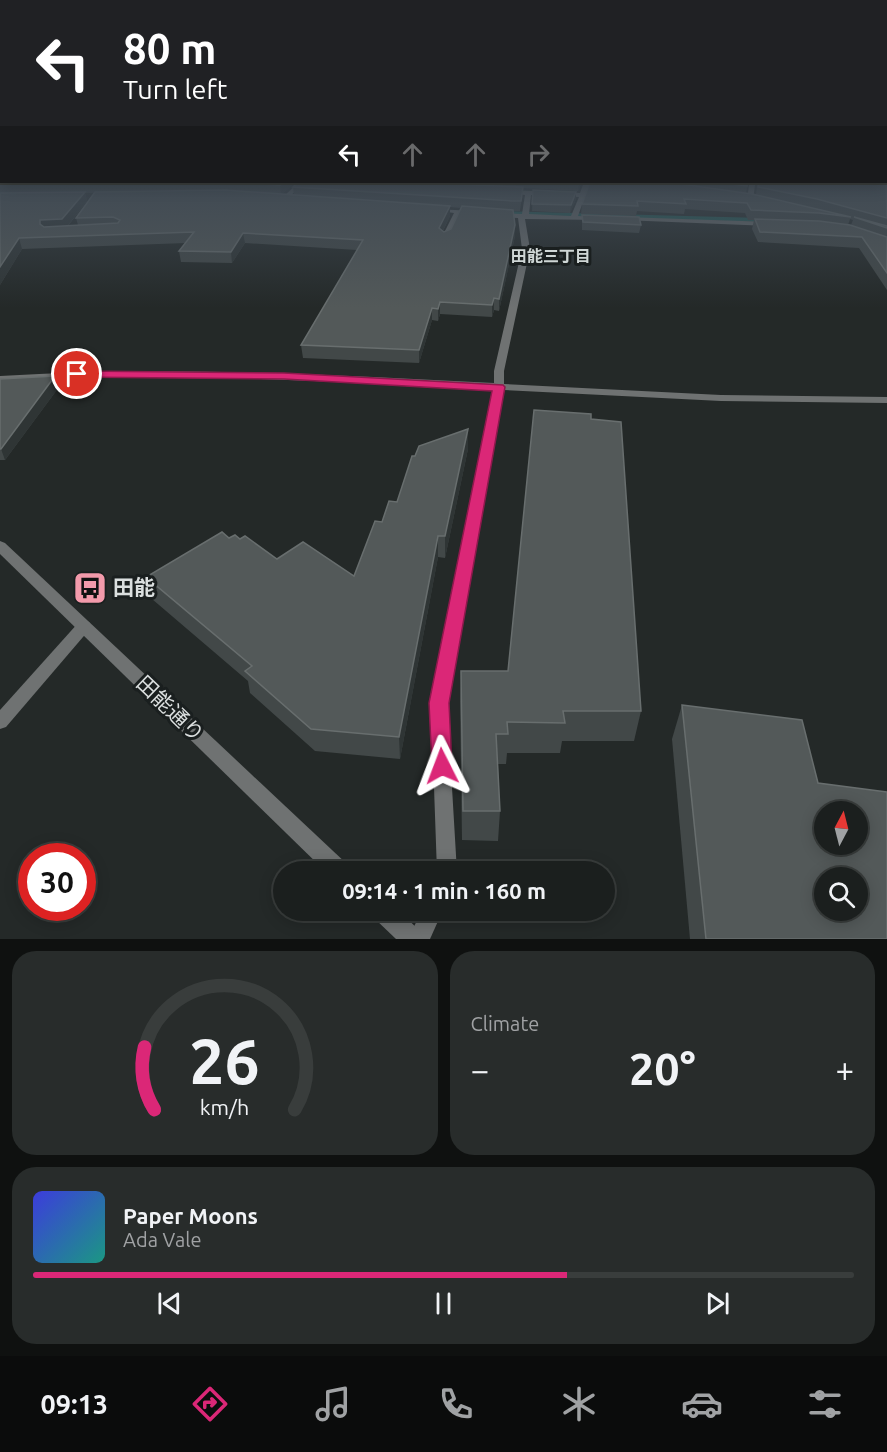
<!DOCTYPE html>
<html lang="en">
<head>
<meta charset="utf-8">
<style>
	:root { --surface:#1b1f1e; --page:#282c2b; --text:#f1f3f6; --muted:#a0a2a4; --line:#393d3c; --accent:#db2777 }
	body { margin:0; font-family:Ubuntu,"Noto Sans JP",sans-serif; background:var(--page); color:var(--text); height:100vh; display:flex; flex-direction:column; font-size:22px; white-space:nowrap }
	* { box-sizing:border-box; margin:0 }
	p { font-size:20px; color:var(--muted) }
	.icon { flex:none; width:33px; height:33px; fill:none; stroke:currentColor; stroke-width:2; stroke-linecap:round; stroke-linejoin:round }
	.map { position:relative; height:939px; overflow:hidden }
	.side { display:flex; flex-direction:column; gap:12px; padding:12px; background:#0f1110; flex:1 }
	.side>* { flex:none }
	.hud { position:absolute; left:0px; top:0px; width:888px; height:183px; box-shadow:0 3px 15px #0003,0 0 0 2px var(--line); background:#202124; color:#fff; overflow:hidden }
	.needle { width:39px; rotate:7deg }
	.tools { position:absolute; left:814px; top:801px; display:grid; gap:12px }
	.tools a { display:grid; place-items:center; width:54px; height:54px; border-radius:50%; background:var(--surface); box-shadow:0 3px 15px #0003,0 0 0 2px var(--line); font-size:30px }
	.speed { position:absolute; left:18px; top:843px; display:flex; gap:12px; font-size:30px; font-weight:700; text-align:center }
	.speed>* { display:grid; place-content:center; width:78px; height:78px; border-radius:50%; background:var(--surface); box-shadow:0 3px 15px #0003,0 0 0 2px var(--line); line-height:1 }
	.speed .limit { border:9px solid #d22; background:#fff; color:#111 }
	.pin { position:absolute; display:grid; place-items:center; width:51px; height:51px; color:#fff; margin:-26px; border:3px solid #fff; border-radius:50%; box-shadow:0 2px 6px #0007 }
	.me { position:absolute; width:66px; margin:-33px; rotate:357deg; stroke-linejoin:round; filter:drop-shadow(0 0 4px #0008) }
	.turn { display:flex; align-items:center; gap:21px; height:126px; padding:0 24px; font-size:27px }
	.turn .icon { width:78px; height:78px; stroke-width:2.5 }
	.turn b { display:block; font-size:42px; line-height:51px }
	.lanes { display:flex; align-items:center; height:57px; padding:0 24px; background:#0003; justify-content:center; gap:30px; direction:ltr }
	.lanes .off { opacity:.35 }
	.big { font-size:45px; font-weight:700; line-height:1.1 }
	.side .tile { flex:1; display:flex; flex-direction:column; justify-content:center; gap:9px; min-width:0; padding:0 21px; border-radius:24px; background:var(--page) }
	.side .dial { align-items:center; gap:0 }
	.dial svg { height:156px; overflow:visible; fill:none; stroke:var(--line); stroke-width:7; stroke-linecap:round; text-anchor:middle }
	.dial text { fill:var(--text); stroke:none }
	.song { display:flex; align-items:center; gap:18px }
	.cover { width:72px; height:72px; border-radius:9px; background:linear-gradient(135deg,hsl(240 70% 55%),hsl(170 70% 35%)) }
	.played { height:6px; border-radius:3px; background:linear-gradient(90deg,var(--accent) 65%,var(--line) 65%) }
	.keys { display:flex; justify-content:space-around; direction:ltr }
	.heat { display:flex; justify-content:space-between; align-items:center; font-size:33px; direction:ltr }
	.side .tiles { flex:1; display:grid; gap:12px; grid-template-columns:1fr 1fr }
	.tile:last-child { grid-column:span 2 }
	.trip { position:absolute; left:273px; top:861px; width:342px; height:60px; border-radius:30px; background:var(--surface); box-shadow:0 3px 15px #0003,0 0 0 2px var(--line); font-weight:700; line-height:60px; text-align:center }
	.tabs { display:flex; height:96px; justify-content:space-around; align-items:center; background:#0b0c0c; color:var(--muted) }
	.tabs .icon { width:42px; height:42px }
	.tabs .on { color:var(--accent) }
	.tabs b { font-size:27px; color:var(--text) }
	.map>svg:first-child { display:block }
	.lines { fill:none; stroke-linecap:round; stroke-linejoin:round }
	.stream { fill:#1f615b; fill-rule:evenodd }
	.service { fill:#6f7272; fill-rule:evenodd }
	.minor { fill:#6f7272; fill-rule:evenodd }
	.tertiary { fill:#6f7272; fill-rule:evenodd }
	.wall { fill:#424848; fill-rule:evenodd }
	.shaded-wall { fill:#2f3535 }
	.building { fill:#535959; stroke:#686e6e; stroke-width:1.5; fill-rule:evenodd }
	.route { fill:#db2777; stroke:#8e194d; stroke-width:1.5 }
	.labels { text-anchor:middle; stroke-width:6; stroke-linejoin:round; paint-order:stroke }
	.far-neighbourhood-label { font-size:16px; font-weight:bold; fill:#cfd6d5; stroke:#1a1f1f }
	.near-poi-label { font-size:21px; font-weight:bold; fill:#dbdfdf; stroke:#1a1f1f; text-anchor:start }
	.near-street-label { font-size:21px; fill:#dbdfdf; stroke:#1a1f1f }
</style>
</head>
<body>
<div class="map">
<svg width="887" height="939" viewBox="0 0 887 939">
	<rect width="100%" height="100%" fill="#242928"/>
	<g class="lines">
		<polygon class="stream" points="496,211 762,218 765,220 762,222 498,214 496,213"/>
		<g class="service">
			<polygon points="752,183 755,185 753,200 750,202 747,200 749,185"/>
			<polygon points="84,620 89,622 92,626 89,630 6,727 0,729 0,710 79,622"/>
		</g>
		<g class="minor">
			<polygon points="299,182 305,182 286,200 282,200 282,198"/>
			<path d="M584 182H590L578 216 598 217 600 218V220L525 219 530 249 504 371V384L721 395 887 397V403L721 401 504 390 447 703 457 872H437L431 703 493 390C329 381 164 371 0 382V376C165 365 329 375 494 383V371L522 249 518 218 498 217 495 215 498 213 522 214 525 195 504 192 507 190 580 193ZM531 195 579 197 571 216 529 214Z"/>
			<polygon points="434,209 475,211 478,213 475,215 460,214 449,239 445,241 441,239 454,213 433,210"/>
			<polygon points="624,217 769,222 772,224 769,226 622,220 622,218"/>
			<polygon points="422,910 443,910 430,939 408,939"/>
		</g>
		<g class="tertiary">
			<polygon points="0,541 5,543 348,865 351,872 326,872 0,554"/>
			<polygon points="372,910 398,910 420,931 423,939 396,939 374,918"/>
		</g>
	</g>
	<g class="wall">
		<path d="M0 177 2 182H296L282 194 294 195 293 187 298 182H582L578 191 523 188 520 211H513L515 225V236L499 311 494 310 492 317 440 314 438 321 432 320 419 363 303 358 301 345 357 250 245 243 232 263 181 262 179 251 186 243 22 249 0 285ZM85 193H94L76 218 78 225 68 226 87 201ZM450 207 461 208 451 229 444 232 443 231 450 216Z"/>
		<path d="M887 177V290L859 248 758 242 752 229 754 220H748L745 213 685 209 684 214 637 211 636 216 581 214 582 204 590 182H753L748 184 746 193 756 195 757 185 754 182H886ZM850 219 853 220 851 225H848Z"/>
		<polygon points="533,190 576,199 570,213 532,211"/>
		<polygon points="582,215 641,225 639,233 582,230"/>
		<polygon points="0,379 59,387 5,460 0,460"/>
		<polygon points="591,419 641,711 634,741 562,741 560,753 507,753 506,764 498,764 500,811 498,841 462,840 460,701 461,671 508,671"/>
		<polygon points="468,429 468,449 445,558 438,557 400,759 315,751 250,693 248,681 152,599 146,577 229,538 240,539 277,559 354,576 382,522 397,502 415,456"/>
		<polygon points="682,705 818,783 887,939 690,939 672,739"/>
	</g>
	<g class="shaded-wall">
		<polygon points="285,182 296,182 281,195 280,185"/>
		<polygon points="579,182 582,182 578,191"/>
		<polygon points="85,192 87,201 65,229 43,230 40,224 40,220"/>
		<polygon points="576,192 576,199 570,213 571,205"/>
		<polygon points="450,206 450,216 439,238 439,228"/>
		<polygon points="515,225 515,236 499,311 499,299"/>
		<polygon points="243,233 245,243 232,263 231,252"/>
		<polygon points="19,238 22,249 0,285 0,267"/>
		<polygon points="494,298 494,310 492,317 492,305"/>
		<polygon points="440,302 440,314 438,321 438,309"/>
		<polygon points="432,308 432,320 419,363 419,350"/>
		<polygon points="55,376 59,387 5,460 1,449"/>
		<polygon points="468,429 468,449 445,558 445,536"/>
		<polygon points="438,536 438,557 400,759 399,737"/>
	</g>
	<g class="building">
		<polygon points="0,177 2,177 2,182 222,182 0,184"/>
		<polygon points="886,177 887,218 817,199 758,187 759,182 886,182"/>
		<polygon points="226,182 285,182 280,185"/>
		<polygon points="298,182 433,182 451,184 523,187 521,201 512,201 293,187"/>
		<polygon points="590,182 667,182 752,194 851,217 819,213 751,210 747,203 684,199 686,204 637,201 638,206 582,204"/>
		<polygon points="716,182 748,182 747,186"/>
		<polygon points="225,190 450,206 439,228 444,232 451,229 462,206 513,210 515,225 499,299 494,298 492,305 440,302 438,309 432,308 419,350 301,345 363,240 243,233 231,252 179,251 194,232 19,238 0,267 0,193 85,192 62,219 40,220 40,224 44,227 118,223 120,220 113,217 76,218 95,192"/>
		<polygon points="533,190 576,192 571,205 532,204"/>
		<polygon points="582,215 639,217 641,225 583,222"/>
		<polygon points="854,217 887,226 887,228"/>
		<polygon points="755,219 819,221 850,225 887,237 887,273 862,237 760,232"/>
		<polygon points="55,376 1,449 0,449 0,379"/>
		<polygon points="534,410 591,414 591,419 621,422 641,711 563,711 565,723 507,722 508,734 496,734 500,811 463,811 461,671 508,671"/>
		<polygon points="468,429 445,536 438,536 399,737 311,729 245,671 252,666 146,577 222,532 229,538 235,535 240,539 245,536 277,559 303,542 354,576 375,521 382,522 389,501 397,502 412,456 415,456 419,446"/>
		<path d="M682 705 802 720 818 783 887 792V939H706ZM825 812H858V844H825ZM825 878H858V910H825Z"/>
	</g>
	<linearGradient id="sky" x2="0" y2="1"><stop stop-color="#141716"/><stop offset="0.57" stop-color="#3f4953"/><stop offset="1" stop-color="#3f4953" stop-opacity="0"/></linearGradient>
	<rect width="887" height="308" fill="url(#sky)"/>
	<polygon class="route" points="77,371 284,373 503,385 505,387 449,703 452,766 449,773 442,775 435,773 432,766 429,703 492,391 284,379 73,377 73,372"/>
	<defs>
		<g id="bus-square" transform="scale(1.725)"><rect x="-9" y="-9" width="18" height="18" rx="4" fill="#f39aab" stroke="#1a1f1f"/><path d="M-5-6H5V4H4V6H2V4H-2V6H-4V4H-5ZM-3.5-4V0h7V-4ZM-3.5 1.2v1.5H-2V1.2ZM2 1.2v1.5H3.5V1.2Z" fill="#111"/></g>
	</defs>
	<g fill-rule="evenodd">
		<use href="#bus-square" x="90" y="588"/>
	</g>
	<g class="labels">
		<g class="far-neighbourhood-label">
			<text x="551" y="262">田能三丁目</text>
		</g>
		<g class="near-poi-label">
			<text x="113" y="595">田能</text>
		</g>
		<g class="near-street-label">
			<text transform="translate(170 709) rotate(44)" y="7">田能通り</text>
		</g>
	</g>
</svg>
<div class="tools">
<a><svg class="needle" viewBox="-14 -14 28 28"><path d="M0-13l5 13h-10z" fill="#e53935"/><path d="M0 13l5-13h-10z" fill="#a0a2a4"/></svg></a>
<a><svg class="icon" aria-label="search" viewBox="0 0 24 24"><circle cx="10" cy="10" r="6"/><path d="M15 15l6 6"/></svg></a>
</div>
<div class="speed"><div class="limit">30</div></div>
<div class="pin" style="left:77px;top:374px;background:#d93025"><svg class="icon" aria-label="arrive" viewBox="0 0 24 24"><path d="M6 21V4h12l-3 4 3 4H6"/></svg></div>
<svg class="me" style="left:442px;top:766px" viewBox="-20 -20 40 40"><path d="M0-17L14 15 0 8-14 15z" fill="#db2777" stroke="#fff" stroke-width="4"/></svg>
<div class="trip">09:14 · 1 min · 160 m</div>
<div class="hud">
<div class="turn"><svg class="icon" aria-label="left" viewBox="0 0 24 24"><path d="M17 20v-9H6M10 6l-5 5 5 5"/></svg><div><b>80 m</b>Turn left</div></div>
<div class="lanes"><svg class="icon" aria-label="left" viewBox="0 0 24 24"><path d="M17 20v-9H6M10 6l-5 5 5 5"/></svg><svg class="icon off" aria-label="ahead" viewBox="0 0 24 24"><path d="M12 20V5M6 11l6-6 6 6"/></svg><svg class="icon off" aria-label="ahead" viewBox="0 0 24 24"><path d="M12 20V5M6 11l6-6 6 6"/></svg><svg class="icon off" aria-label="right" viewBox="0 0 24 24"><path d="M7 20v-9h11M14 6l5 5-5 5"/></svg></div>
</div>
</div>
<section class="side">
<div class="tiles">
<div class="tile dial"><svg viewBox="0 0 100 80">
<path d="M14 69A42 42 0 1 1 86 69"/>
<path d="M14 69A42 42 0 0 1 9 37" stroke="#db2777"/>
<text x="50" y="56" font-size="32" font-weight="700">26</text>
<text x="50" y="72" font-size="11">km/h</text>
</svg></div>
<div class="tile"><p>Climate</p>
<div class="heat"><a>−</a><b class="big">20°</b><a>+</a></div>
</div>
<div class="tile">
<div class="song"><i class="cover"></i><div><b>Paper Moons</b><p>Ada Vale</p></div></div>
<div class="played"></div>
<div class="keys"><svg class="icon" aria-label="previous" viewBox="0 0 24 24"><path d="M18 5L8 12l10 7zM5 5v14"/></svg><svg class="icon" aria-label="pause" viewBox="0 0 24 24"><path d="M8 5v14M16 5v14"/></svg><svg class="icon" aria-label="next" viewBox="0 0 24 24"><path d="M6 5l10 7-10 7zM19 5v14"/></svg></div>
</div>
</div>
</section>
<nav class="tabs">
<b>09:13</b>
<svg class="icon on" aria-label="directions" viewBox="0 0 24 24"><path d="M12 3l9 9-9 9-9-9zM9 14v-3h6M13 9l2 2-2 2"/></svg>
<svg class="icon" aria-label="music" viewBox="0 0 24 24"><path d="M9 18V5l10-2v13"/><circle cx="6" cy="18" r="3"/><circle cx="16" cy="16" r="3"/></svg>
<svg class="icon" aria-label="phone" viewBox="0 0 24 24"><path d="M5 4h4l2 5-3 2q2 4 5 5l2-3 5 2v4C11 20 4 13 5 4z"/></svg>
<svg class="icon" aria-label="climate" viewBox="0 0 24 24"><path d="M12 3v18M4 7l16 10M4 17L20 7"/></svg>
<svg class="icon" aria-label="car" viewBox="0 0 24 24"><path d="M5 17H2v-5l4-1 3-4h7l3 4 3 1v5h-3M9 17h6M6 11h13"/><circle cx="7" cy="17" r="2"/><circle cx="17" cy="17" r="2"/></svg>
<svg class="icon" aria-label="filters" viewBox="0 0 24 24"><path d="M4 7h16M4 17h16"/><circle cx="9" cy="7" r="2"/><circle cx="15" cy="17" r="2"/></svg>
</nav>
</body>
</html>
